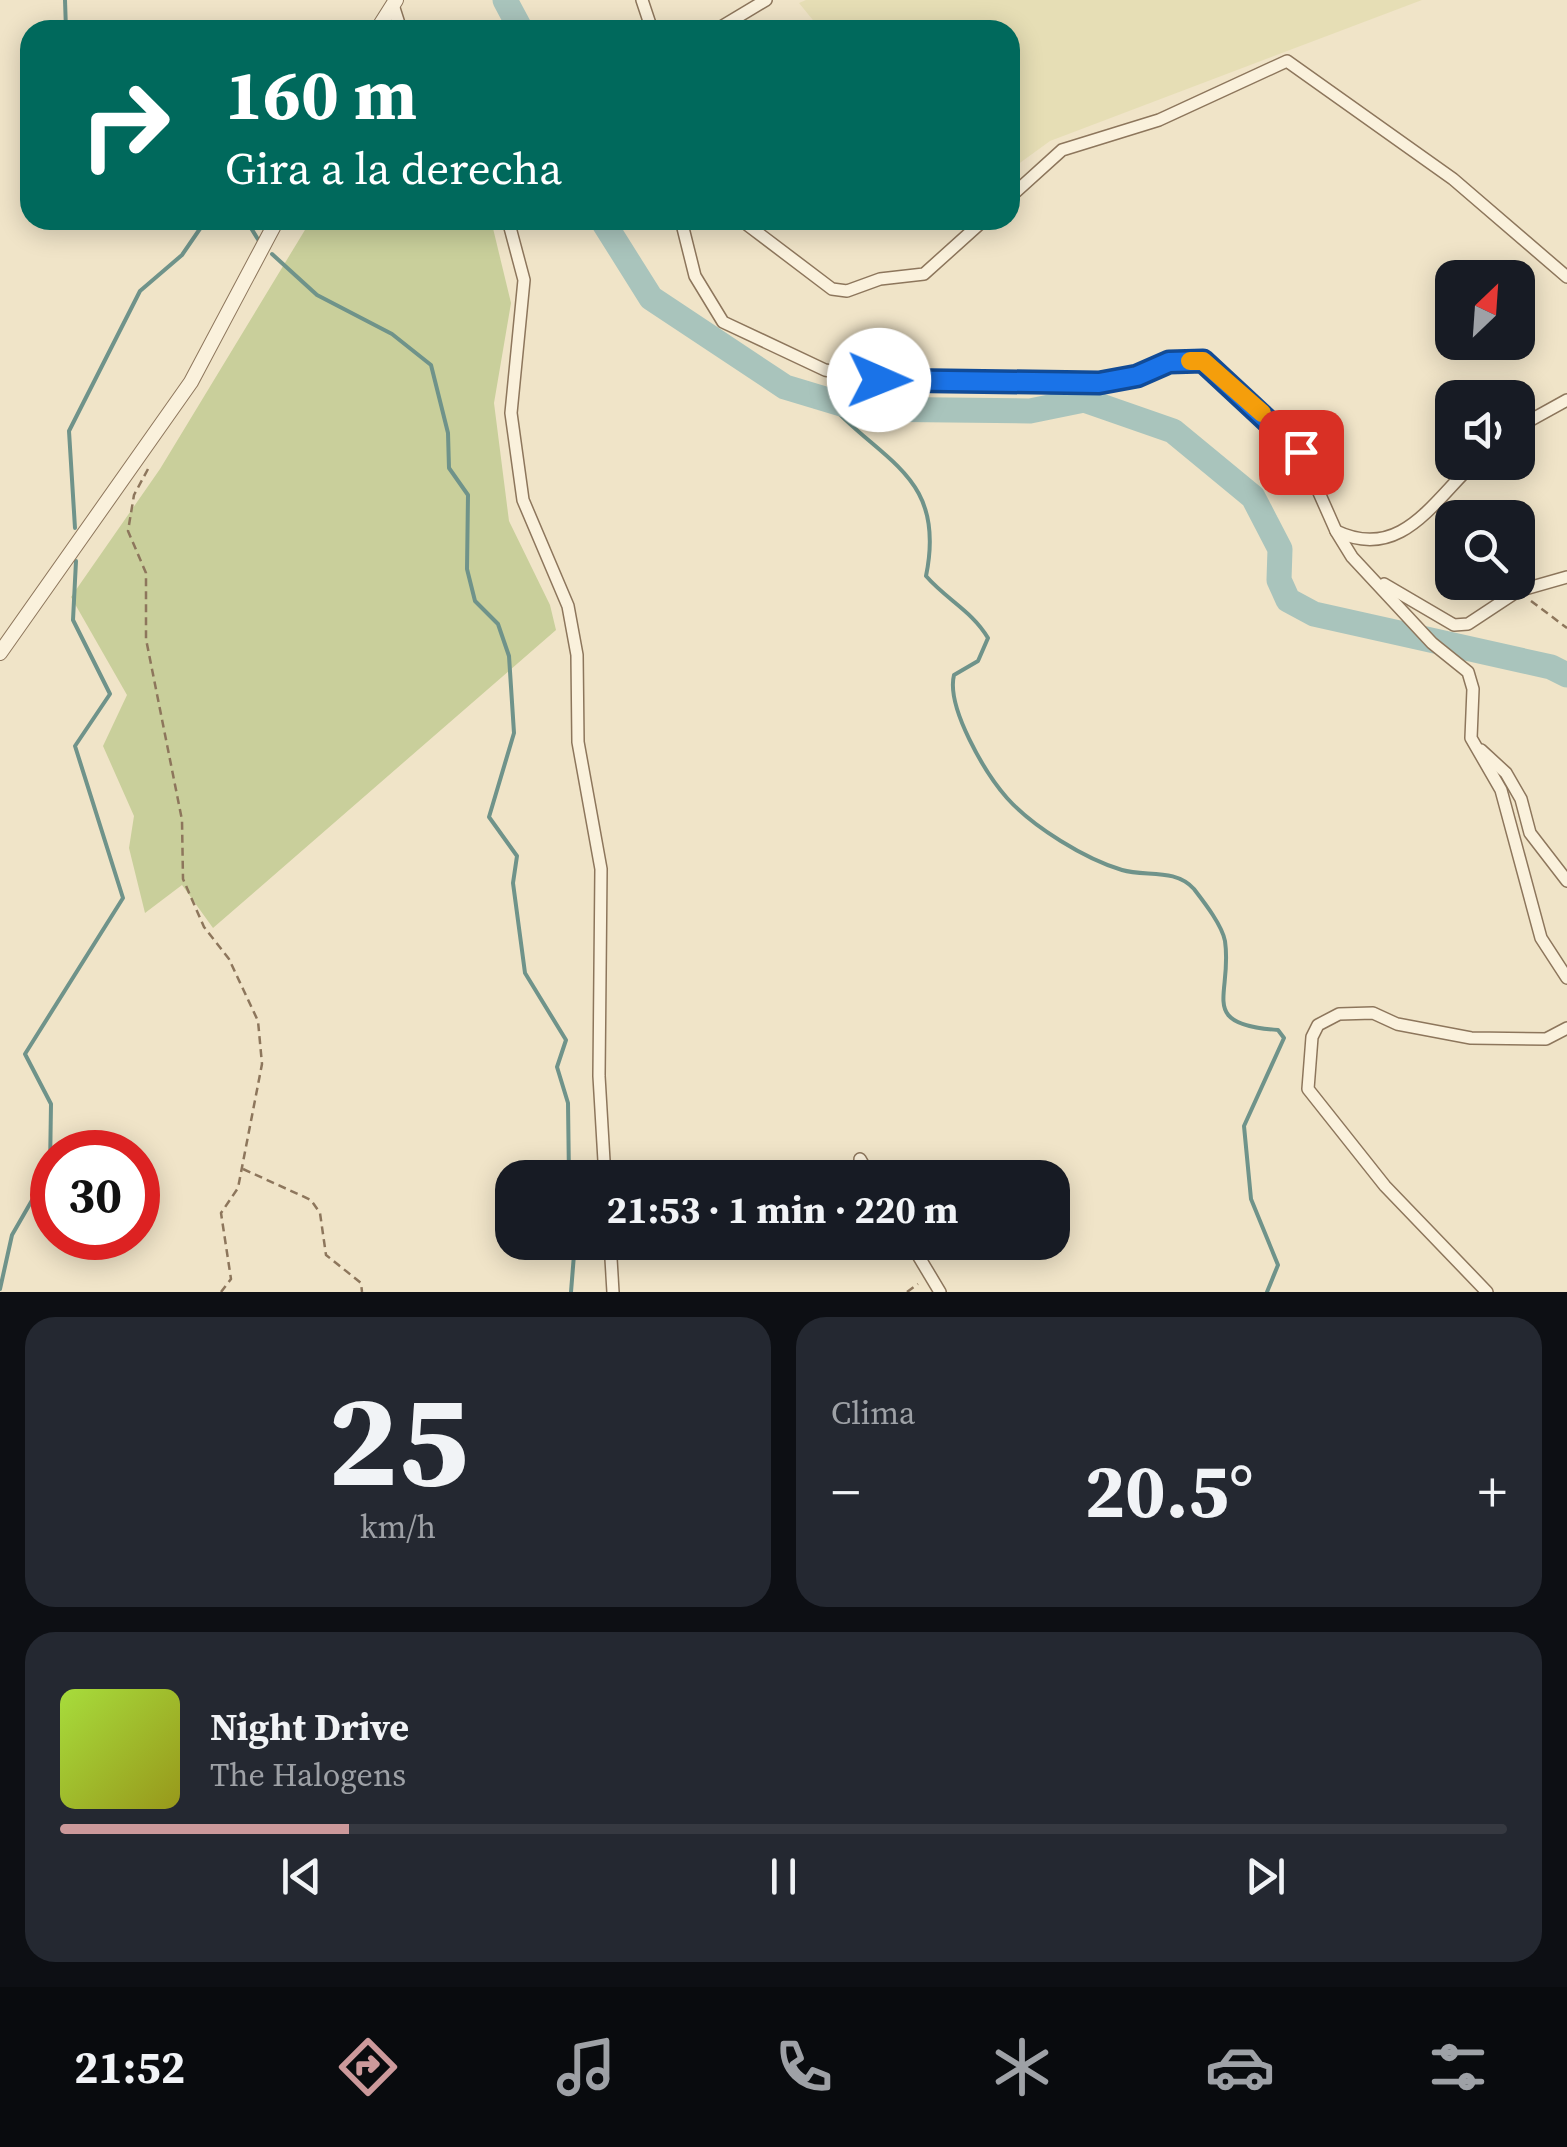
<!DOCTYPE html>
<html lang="es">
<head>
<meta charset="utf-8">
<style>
	:root { --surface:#171b24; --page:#242831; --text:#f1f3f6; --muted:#9ea1a6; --line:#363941; --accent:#cc999b }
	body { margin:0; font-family:"Source Serif 4",serif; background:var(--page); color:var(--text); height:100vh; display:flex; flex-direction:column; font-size:38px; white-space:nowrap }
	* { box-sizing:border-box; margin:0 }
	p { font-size:32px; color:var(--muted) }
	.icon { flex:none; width:55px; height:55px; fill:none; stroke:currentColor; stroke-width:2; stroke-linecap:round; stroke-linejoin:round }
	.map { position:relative; height:1292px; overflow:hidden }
	.drawer { display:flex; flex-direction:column; gap:25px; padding:25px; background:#0d0f14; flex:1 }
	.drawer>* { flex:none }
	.guide { position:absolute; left:20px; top:20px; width:1000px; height:210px; border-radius:30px; box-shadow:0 5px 25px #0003; background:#00695c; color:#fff; overflow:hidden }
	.needle { width:65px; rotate:25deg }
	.fabs { position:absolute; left:1435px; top:260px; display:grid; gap:20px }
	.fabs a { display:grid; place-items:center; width:100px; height:100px; border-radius:20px; background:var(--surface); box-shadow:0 5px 25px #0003; font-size:50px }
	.speed { position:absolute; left:30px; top:1130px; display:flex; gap:20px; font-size:50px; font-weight:700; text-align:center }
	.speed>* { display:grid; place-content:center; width:130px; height:130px; border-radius:50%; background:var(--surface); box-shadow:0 5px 25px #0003; line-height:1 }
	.speed .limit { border:15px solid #d22; background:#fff; color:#111 }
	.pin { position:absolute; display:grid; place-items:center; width:85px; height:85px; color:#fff; margin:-42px; border-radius:20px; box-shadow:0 5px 15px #0006 }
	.me { position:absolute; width:110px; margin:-55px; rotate:91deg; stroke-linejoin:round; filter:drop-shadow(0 0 8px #0008) }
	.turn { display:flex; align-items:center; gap:35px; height:210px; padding:0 40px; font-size:45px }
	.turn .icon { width:130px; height:130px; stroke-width:2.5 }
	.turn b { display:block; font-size:70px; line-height:85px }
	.big { font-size:75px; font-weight:700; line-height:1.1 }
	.drawer .card { flex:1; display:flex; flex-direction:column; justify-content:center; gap:15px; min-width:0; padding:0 35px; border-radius:30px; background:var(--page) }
	.drawer .dial { align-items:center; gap:0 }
	.dial b { font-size:130px; line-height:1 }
	.song { display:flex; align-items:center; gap:30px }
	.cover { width:120px; height:120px; border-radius:15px; background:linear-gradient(135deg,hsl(80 70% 55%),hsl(60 70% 35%)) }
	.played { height:10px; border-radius:5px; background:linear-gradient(90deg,var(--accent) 20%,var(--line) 20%) }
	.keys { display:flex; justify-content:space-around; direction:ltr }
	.heat { display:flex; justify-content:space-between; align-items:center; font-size:55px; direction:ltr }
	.drawer .tiles { flex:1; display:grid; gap:25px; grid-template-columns:1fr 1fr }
	.card:last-child { grid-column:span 2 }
	.trip { position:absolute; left:495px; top:1160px; width:575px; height:100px; border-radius:30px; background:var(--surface); box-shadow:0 5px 25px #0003; font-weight:700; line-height:100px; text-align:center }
	.tab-bar { display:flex; height:160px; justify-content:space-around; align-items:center; background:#090b0e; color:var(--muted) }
	.tab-bar .icon { width:70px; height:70px }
	.tab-bar .active { color:var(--accent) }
	.tab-bar b { font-size:45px; color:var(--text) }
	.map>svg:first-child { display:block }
	.farmland { fill:#e6deb5 }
	.green { fill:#c9cf9b }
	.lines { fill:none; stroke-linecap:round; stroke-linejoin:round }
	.stream { stroke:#6f938a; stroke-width:4 }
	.river { stroke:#a9c4bc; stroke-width:25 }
	.minor-casing { stroke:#8d765c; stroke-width:14 }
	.tertiary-casing { stroke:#8d765c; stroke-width:16 }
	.path { stroke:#8d765c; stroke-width:2.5; stroke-dasharray:8 5; stroke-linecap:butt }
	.minor { stroke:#faf1dc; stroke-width:11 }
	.tertiary { stroke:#faf1dc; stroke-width:14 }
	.route-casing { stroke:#114b97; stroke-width:25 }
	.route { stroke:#1a73e8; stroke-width:18 }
	.slow { stroke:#f59e0b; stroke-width:18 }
</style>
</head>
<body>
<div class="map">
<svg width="1567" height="1292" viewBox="0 0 1567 1292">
	<rect width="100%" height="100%" fill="#f0e4c8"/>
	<polygon class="farmland" points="806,0 1422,0 1050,141 1010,170 1010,30 821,30 799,3"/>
	<polygon class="green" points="311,220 491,220 511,303 494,403 509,521 550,605 556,630 213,928 182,885 145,913 129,848 134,816 103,746 127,695 71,597 160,469"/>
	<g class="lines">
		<g class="stream">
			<polyline points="65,0 66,30"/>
			<polyline points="246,220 259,241"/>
			<polyline points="272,254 317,295 392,334 431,365 448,433 449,468 468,495 467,569 475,601 498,624 509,656 514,733 489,817 517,856 513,883 525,973 566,1040 557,1067 568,1103 569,1178"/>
			<path d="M825 399C880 462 947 474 926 576 947 600 972 611 988 638L978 661 954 675C946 707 985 773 1007 798 1033 827 1085 859 1122 870 1146 877 1175 868 1194 889 1204 902 1222 925 1225 941 1233 996 1196 1024 1278 1030L1284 1038 1244 1126 1251 1199 1278 1265 1267 1292"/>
			<polyline points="75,528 69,431 140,291 182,255 206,220"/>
			<polyline points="0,1289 12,1235 50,1169 51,1104 25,1054 123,898 75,746 110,694 73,620 76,561"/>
			<polyline points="571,1292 575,1242"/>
		</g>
		<g class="river">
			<polyline points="505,0 521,30"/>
			<polyline points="602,220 651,298 785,387 858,409 1030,411 1084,400 1173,431 1253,497 1280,549 1279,580 1288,600 1314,614 1551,667 1567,675"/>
		</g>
		<g class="minor-casing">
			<g id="minor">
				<polyline points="642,0 652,30"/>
				<polyline points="393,5 401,30"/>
				<polyline points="716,30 766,0"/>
				<polyline points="1010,197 1062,150 1159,120 1287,61 1453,179 1567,277"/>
				<polyline points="508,220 524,280 511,413 523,500 568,606 577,655 578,742 601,869 599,1076 605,1178"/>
				<polyline points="681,220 695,276 723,322 825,370 879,380 1099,383 1137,376 1169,362 1203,361 1301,452 1336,531 1352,557 1432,643 1468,672 1473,689 1471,738 1501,790 1541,938 1567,978"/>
				<polyline points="741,220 832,289 847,291 880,279 924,274 984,220"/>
				<polyline points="1518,427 1567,400"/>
				<path d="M1336 531C1401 562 1433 501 1475 462"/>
				<polyline points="1384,584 1454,625 1468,624 1518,591 1567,577"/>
				<polyline points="1481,750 1506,773 1521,799 1530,833 1567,881"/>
				<polyline points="860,1159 871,1178"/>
				<polyline points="610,1242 613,1292"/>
				<polyline points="910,1242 940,1292"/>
				<polyline points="1487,1292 1385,1186 1308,1089 1312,1037 1318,1025 1339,1014 1373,1013 1397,1024 1471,1038 1546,1039 1567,1028"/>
			</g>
		</g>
		<g class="tertiary-casing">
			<g id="tertiary">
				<polyline points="377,30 396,0"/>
				<polyline points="0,653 191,382 277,220"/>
			</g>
		</g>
		<g class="path">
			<polyline points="148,469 134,495 128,531 146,573 146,639 182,820 183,879 204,927 229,959 258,1021 262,1064 238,1188 221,1213 231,1279 221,1292"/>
			<polyline points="1531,601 1567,628"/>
			<polyline points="243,1169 311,1200 320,1213 326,1255 361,1283 362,1292"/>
			<polyline points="907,1292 918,1284"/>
		</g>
		<use href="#minor" class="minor"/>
		<use href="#tertiary" class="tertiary"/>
	</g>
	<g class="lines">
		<g class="route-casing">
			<polyline id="route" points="879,380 1099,383 1137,376 1169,362 1203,361 1301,452"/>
		</g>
		<use href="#route" class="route"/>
		<polyline class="slow" points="1190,361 1203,361 1262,413"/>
	</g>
</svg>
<div class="fabs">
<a><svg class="needle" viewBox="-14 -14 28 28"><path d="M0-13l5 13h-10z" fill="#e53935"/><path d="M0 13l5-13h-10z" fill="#9ea1a6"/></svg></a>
<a><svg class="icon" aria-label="sound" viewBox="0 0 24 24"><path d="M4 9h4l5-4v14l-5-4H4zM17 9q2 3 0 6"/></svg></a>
<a><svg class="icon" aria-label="search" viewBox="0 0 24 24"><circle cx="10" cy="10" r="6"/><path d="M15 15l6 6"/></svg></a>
</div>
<div class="speed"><div class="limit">30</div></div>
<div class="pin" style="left:1301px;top:452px;background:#d93025"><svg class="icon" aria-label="arrive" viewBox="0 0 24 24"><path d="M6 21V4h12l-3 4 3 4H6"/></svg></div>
<svg class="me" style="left:879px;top:380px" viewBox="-20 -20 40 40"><circle r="19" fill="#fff"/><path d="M0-13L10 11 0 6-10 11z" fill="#1a73e8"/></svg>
<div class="trip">21:53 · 1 min · 220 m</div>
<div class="guide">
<div class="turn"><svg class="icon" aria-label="right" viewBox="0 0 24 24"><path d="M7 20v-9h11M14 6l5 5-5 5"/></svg><div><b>160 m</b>Gira a la derecha</div></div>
</div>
</div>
<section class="drawer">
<div class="tiles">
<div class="card dial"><b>25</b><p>km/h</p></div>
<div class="card"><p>Clima</p>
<div class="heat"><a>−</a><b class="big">20.5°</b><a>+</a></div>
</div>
<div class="card">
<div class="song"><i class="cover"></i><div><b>Night Drive</b><p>The Halogens</p></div></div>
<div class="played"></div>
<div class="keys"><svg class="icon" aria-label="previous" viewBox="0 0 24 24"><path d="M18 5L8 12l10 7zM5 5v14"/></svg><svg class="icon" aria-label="pause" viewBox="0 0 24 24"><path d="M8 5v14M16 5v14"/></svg><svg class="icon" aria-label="next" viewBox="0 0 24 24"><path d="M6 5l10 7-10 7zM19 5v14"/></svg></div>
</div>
</div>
</section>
<nav class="tab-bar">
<b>21:52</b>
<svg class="icon active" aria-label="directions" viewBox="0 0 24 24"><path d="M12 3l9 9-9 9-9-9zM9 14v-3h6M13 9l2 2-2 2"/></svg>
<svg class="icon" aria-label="music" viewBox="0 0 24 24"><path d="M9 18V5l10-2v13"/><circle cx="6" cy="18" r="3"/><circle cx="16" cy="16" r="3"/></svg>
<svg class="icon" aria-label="phone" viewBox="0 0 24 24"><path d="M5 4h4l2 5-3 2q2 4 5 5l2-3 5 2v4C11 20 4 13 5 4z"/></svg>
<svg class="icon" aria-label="climate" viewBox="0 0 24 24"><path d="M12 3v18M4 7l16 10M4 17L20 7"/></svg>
<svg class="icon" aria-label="car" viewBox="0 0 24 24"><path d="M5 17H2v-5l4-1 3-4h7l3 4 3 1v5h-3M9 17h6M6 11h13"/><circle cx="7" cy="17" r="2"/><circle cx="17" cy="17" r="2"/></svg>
<svg class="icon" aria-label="filters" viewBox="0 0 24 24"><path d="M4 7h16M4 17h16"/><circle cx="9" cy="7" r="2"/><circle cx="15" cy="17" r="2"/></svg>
</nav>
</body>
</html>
